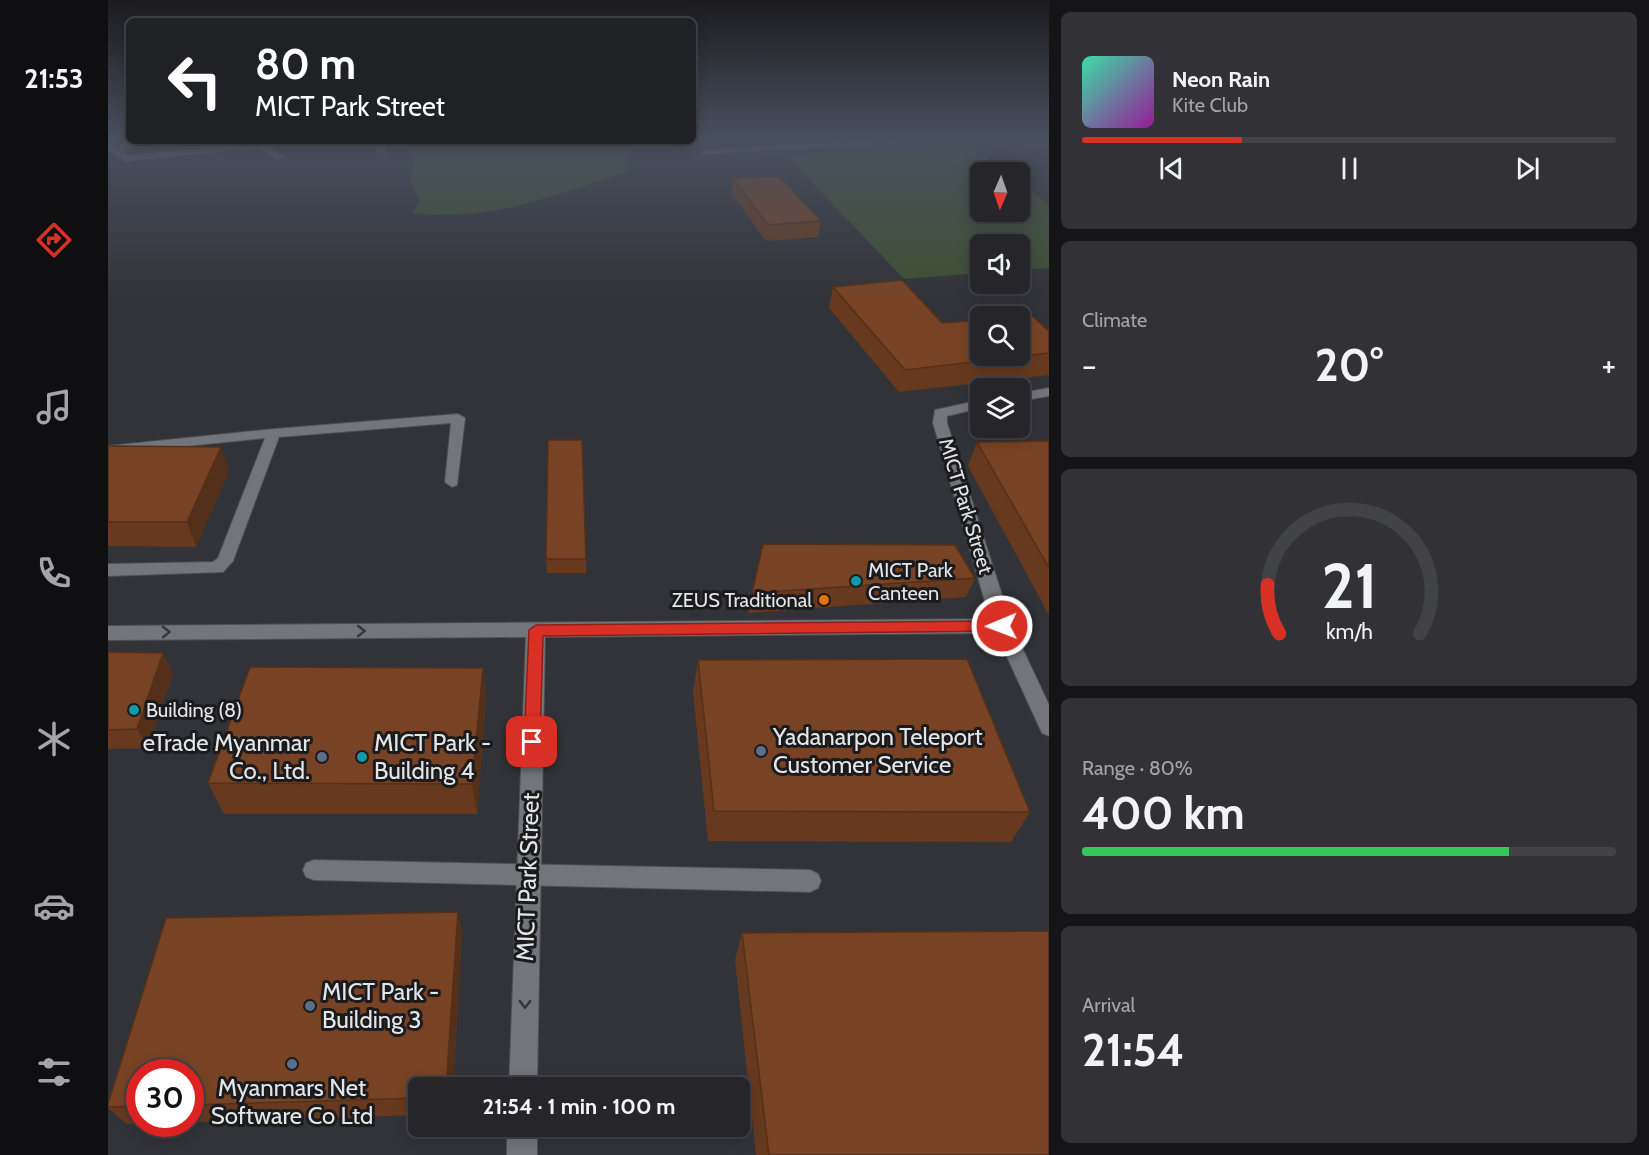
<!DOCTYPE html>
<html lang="en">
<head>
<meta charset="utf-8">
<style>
	:root { --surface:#26262a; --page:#323236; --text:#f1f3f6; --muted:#a4a5a8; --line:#424347; --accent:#d93025 }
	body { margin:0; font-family:Cabin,sans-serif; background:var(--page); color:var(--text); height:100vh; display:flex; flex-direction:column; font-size:22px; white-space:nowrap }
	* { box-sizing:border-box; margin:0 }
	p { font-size:20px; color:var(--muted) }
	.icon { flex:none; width:33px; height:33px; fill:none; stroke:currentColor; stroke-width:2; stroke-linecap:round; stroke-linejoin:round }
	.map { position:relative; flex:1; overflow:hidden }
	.side { display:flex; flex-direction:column; gap:12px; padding:12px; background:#151517; width:600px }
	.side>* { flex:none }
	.hud { position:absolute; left:18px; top:18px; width:570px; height:126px; border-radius:9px; box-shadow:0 3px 15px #0003,0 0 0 2px var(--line); background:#202124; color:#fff; overflow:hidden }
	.needle { width:39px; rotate:182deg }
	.fabs { position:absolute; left:862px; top:162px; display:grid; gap:12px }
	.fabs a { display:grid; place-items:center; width:60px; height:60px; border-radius:9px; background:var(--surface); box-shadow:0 3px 15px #0003,0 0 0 2px var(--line); font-size:30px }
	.speed { position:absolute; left:18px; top:1059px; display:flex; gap:12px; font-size:30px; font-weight:700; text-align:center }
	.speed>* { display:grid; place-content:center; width:78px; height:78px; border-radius:50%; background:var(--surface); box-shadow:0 3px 15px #0003,0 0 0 2px var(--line); line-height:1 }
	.speed .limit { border:9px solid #d22; background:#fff; color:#111 }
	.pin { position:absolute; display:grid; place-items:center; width:51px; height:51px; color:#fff; margin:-26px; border-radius:12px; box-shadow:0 3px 9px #0006 }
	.me { position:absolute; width:66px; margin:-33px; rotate:269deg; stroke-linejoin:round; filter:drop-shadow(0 0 4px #0008) }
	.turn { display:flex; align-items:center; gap:21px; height:126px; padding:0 30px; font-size:27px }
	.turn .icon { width:78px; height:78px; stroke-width:2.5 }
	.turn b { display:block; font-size:42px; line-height:51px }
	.big { font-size:45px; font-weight:800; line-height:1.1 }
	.side .widget { flex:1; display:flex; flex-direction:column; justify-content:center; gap:9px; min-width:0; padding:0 21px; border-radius:9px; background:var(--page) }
	.side .dial { align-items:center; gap:0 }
	.dial svg { height:156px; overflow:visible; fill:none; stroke:var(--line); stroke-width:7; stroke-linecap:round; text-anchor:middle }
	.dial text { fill:var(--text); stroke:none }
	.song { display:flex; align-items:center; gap:18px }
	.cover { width:72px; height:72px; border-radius:9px; background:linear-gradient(135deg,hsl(160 70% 55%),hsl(300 70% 35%)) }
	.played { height:6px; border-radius:3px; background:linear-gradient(90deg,var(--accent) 30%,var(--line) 30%) }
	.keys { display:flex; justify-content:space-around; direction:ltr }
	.heat { display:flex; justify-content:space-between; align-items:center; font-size:33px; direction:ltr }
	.charge { height:9px; border-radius:4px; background:linear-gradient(90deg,#34c759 80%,var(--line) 0) }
	.trip { position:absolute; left:300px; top:1077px; width:342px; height:60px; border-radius:9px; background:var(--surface); box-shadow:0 3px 15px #0003,0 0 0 2px var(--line); font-weight:800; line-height:60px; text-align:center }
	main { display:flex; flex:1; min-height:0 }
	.menu { display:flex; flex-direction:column; width:108px; justify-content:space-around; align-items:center; background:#0f0f11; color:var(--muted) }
	.menu .icon { width:42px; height:42px }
	.menu .current { color:var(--accent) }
	.menu b { font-size:27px; color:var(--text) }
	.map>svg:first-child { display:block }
	.green { fill:#3f5032 }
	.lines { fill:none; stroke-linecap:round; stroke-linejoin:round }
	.service-casing { stroke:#4f5053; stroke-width:2 }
	.minor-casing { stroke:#4f5053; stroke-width:2 }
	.service { fill:#73757a; fill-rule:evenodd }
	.minor { fill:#73757a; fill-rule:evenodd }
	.wall { fill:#673a1f }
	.shaded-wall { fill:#542f19 }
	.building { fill:#784324; stroke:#542f19; stroke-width:1.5 }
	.oneway { stroke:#353639 }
	.route { fill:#d93025; stroke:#8d1f18; stroke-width:1.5 }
	.culture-dot { fill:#0f9aa8; stroke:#1b1b1d; stroke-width:2 }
	.food-dot { fill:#e8710a; stroke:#1b1b1d; stroke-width:2 }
	.service-dot { fill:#5c6f8a; stroke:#1b1b1d; stroke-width:2 }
	.labels { text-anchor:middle; stroke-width:6; stroke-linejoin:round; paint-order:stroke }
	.street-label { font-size:20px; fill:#e4e5e8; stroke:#1b1b1d }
	.poi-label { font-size:20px; fill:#e4e5e8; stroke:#1b1b1d; text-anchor:start }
	.near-poi-label { font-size:24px; fill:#e4e5e8; stroke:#1b1b1d; text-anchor:start }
	.near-street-label { font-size:24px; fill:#e4e5e8; stroke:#1b1b1d }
</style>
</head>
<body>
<main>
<nav class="menu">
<b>21:53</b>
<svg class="icon current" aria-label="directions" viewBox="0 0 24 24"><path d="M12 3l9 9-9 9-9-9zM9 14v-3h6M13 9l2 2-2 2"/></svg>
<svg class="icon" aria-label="music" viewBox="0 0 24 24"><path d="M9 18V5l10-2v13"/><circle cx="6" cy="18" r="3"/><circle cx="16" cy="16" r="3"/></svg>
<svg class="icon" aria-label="phone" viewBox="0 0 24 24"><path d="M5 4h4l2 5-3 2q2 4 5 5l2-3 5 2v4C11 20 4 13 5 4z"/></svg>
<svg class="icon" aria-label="climate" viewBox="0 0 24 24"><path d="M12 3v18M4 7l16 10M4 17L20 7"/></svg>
<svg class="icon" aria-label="car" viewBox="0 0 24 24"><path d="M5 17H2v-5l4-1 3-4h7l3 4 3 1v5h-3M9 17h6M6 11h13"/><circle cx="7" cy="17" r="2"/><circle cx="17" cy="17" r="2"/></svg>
<svg class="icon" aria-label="filters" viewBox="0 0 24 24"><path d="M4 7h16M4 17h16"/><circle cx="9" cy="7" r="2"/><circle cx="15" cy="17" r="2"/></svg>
</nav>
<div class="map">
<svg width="941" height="1155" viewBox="0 0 941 1155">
	<rect width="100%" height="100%" fill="#323338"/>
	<g class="green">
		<polygon points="585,139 714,139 580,146 575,141 585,141"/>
		<path d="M292 141H509L521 154 517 172C449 196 378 222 305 213L312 199 303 184 305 161Z"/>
		<polygon points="859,145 897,172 873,172 873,212 912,212 912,183 941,204 941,268 912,270 912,244 873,244 873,273 796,279 679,156"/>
	</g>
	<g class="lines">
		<g class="service-casing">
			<g id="service">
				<polygon points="16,139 21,139 21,141 24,141 21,142"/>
				<polygon points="790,139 830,139 826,141 596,154 592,152 596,150"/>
				<polygon points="143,141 152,141 175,157 168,159 151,148 17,161 1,149 8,147 19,155 145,143"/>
				<polygon points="269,141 277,141 277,154 270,152"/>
				<polygon points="350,414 357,418 349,485 344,487 337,482 343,423 171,437 125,561 115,572 0,576 0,564 105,562 110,558 157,438 0,454 0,446 166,429"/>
				<polygon points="206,860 702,870 710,874 713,881 710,888 702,892 206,880 198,877 195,870 198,863"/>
			</g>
		</g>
		<g class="minor-casing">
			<g id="minor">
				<polygon points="30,141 46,141 0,153 0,147"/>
				<polygon points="941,388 941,396 912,401 912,393"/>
				<polygon points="873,400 873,408 839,416 839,423 904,626 941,705 941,736 934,733 888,633 437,637 429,1088 401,1088 418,637 0,640 0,626 882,619 825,423 827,410"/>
				<rect x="399" y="1126" width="30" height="29"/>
			</g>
		</g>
		<use href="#service" class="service"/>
		<use href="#minor" class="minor"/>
	</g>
	<g class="wall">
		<polygon points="624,178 713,221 710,237 658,241 623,193"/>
		<polygon points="725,287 834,323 941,331 941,375 791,392 721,308"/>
		<polygon points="941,441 941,615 860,466 869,442"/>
		<polygon points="0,446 121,470 88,547 0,546"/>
		<polygon points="438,559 478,559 478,573 439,573"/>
		<polygon points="867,578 858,597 640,613 644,593"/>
		<polygon points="0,652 65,673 40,748 0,749"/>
		<polygon points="590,660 922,812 903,842 600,841 585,692"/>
		<polygon points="375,668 378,700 369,814 116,814 100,783"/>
		<polygon points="350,912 354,933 345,1088 310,1088 310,1115 82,1122 82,1072 32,1072 32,1123 19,1124 0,1108 0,1104 58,918"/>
		<polygon points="634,933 941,1155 648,1155 627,960"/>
	</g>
	<g class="shaded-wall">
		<polygon points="113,447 121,470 88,547 79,522"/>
		<polygon points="55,653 65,673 40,748 29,729"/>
		<polygon points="375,668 378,700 369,814 364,784"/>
		<polygon points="350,912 354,933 345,1088 338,1088"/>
	</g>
	<g class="building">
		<polygon points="671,176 713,221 660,225 624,178"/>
		<polygon points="794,280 834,323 873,320 873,356 912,356 912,317 924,316 941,331 941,353 797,370 725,287"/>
		<polygon points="440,440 474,440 478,559 438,559"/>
		<polygon points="941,441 941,568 869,442"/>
		<polygon points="0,446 113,447 79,522 0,522"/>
		<polygon points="655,544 847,545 867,578 644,593"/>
		<polygon points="0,652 55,653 29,729 0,730"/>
		<polygon points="859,659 922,812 606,811 590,660"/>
		<polygon points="142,667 375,668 364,784 100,783"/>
		<polygon points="350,912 338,1088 310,1088 310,1098 82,1105 82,1072 32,1072 32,1106 0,1107 0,1104 58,918"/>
		<polygon points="941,931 941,1155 661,1155 634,933"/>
	</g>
	<defs><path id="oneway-chevron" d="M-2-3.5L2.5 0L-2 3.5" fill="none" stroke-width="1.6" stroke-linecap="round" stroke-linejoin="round" transform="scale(1.5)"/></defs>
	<g class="oneway">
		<use href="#oneway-chevron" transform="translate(253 631)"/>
		<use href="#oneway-chevron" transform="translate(58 632) rotate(-1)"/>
		<use href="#oneway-chevron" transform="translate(417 1004) rotate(91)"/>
	</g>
	<linearGradient id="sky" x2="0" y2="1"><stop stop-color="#1c1c1f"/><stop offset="0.46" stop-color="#49505e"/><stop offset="1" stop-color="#49505e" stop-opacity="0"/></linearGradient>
	<rect width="941" height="300" fill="url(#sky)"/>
	<polygon class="route" points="894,621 902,626 894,631 435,636 432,742 430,746 424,748 418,746 416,742 421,630 428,625"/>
	<g class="culture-dot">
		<circle cx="748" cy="581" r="6"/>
		<circle cx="26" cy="710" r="6"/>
		<circle cx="254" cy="757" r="6"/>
	</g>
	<circle class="food-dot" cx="716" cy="600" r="6"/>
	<g class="service-dot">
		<circle cx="653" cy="751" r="6"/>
		<circle cx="214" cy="757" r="6"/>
		<circle cx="202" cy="1006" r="6"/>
		<circle cx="184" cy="1064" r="6"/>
	</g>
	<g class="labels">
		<g class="street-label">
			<text transform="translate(858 506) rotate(73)" y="7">MICT Park Street</text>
		</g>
		<g class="poi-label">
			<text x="760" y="577">MICT Park<tspan x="760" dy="23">Canteen</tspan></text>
			<text x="704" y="607" text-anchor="end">ZEUS Traditional</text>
			<text x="38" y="717">Building (8)</text>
		</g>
		<g class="near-poi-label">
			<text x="665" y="745">Yadanarpon Teleport<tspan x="665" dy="28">Customer Service</tspan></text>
			<text x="202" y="751" text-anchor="end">eTrade Myanmar<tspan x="202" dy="28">Co., Ltd.</tspan></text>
			<text x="266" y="751">MICT Park -<tspan x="266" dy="28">Building 4</tspan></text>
			<text x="214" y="1000">MICT Park -<tspan x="214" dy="28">Building 3</tspan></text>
			<text x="184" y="1096" text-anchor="middle">Myanmars Net<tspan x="184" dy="28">Software Co Ltd</tspan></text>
		</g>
		<g class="near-street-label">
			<text transform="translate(420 877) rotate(-88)" y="8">MICT Park Street</text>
		</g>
	</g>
</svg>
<div class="fabs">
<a><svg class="needle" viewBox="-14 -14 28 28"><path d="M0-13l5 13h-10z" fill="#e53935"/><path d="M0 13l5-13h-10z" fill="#a4a5a8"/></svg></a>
<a><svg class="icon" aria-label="sound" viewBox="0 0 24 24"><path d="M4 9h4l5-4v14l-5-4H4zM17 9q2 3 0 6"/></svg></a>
<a><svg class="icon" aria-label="search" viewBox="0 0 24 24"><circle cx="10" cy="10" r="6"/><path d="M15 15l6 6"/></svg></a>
<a><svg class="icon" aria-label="layers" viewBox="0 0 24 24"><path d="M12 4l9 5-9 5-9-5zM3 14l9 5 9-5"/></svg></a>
</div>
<div class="speed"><div class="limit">30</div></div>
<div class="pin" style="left:424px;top:742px;background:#d93025"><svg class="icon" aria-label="arrive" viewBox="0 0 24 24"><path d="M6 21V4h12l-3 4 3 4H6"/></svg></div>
<svg class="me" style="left:894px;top:626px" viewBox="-20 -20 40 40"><circle r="17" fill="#d93025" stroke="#fff" stroke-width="3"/><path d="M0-11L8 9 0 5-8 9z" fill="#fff"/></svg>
<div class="trip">21:54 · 1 min · 100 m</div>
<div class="hud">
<div class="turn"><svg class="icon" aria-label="left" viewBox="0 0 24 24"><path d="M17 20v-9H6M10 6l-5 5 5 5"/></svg><div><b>80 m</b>MICT Park Street</div></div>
</div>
</div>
<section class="side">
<div class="widget">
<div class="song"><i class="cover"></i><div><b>Neon Rain</b><p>Kite Club</p></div></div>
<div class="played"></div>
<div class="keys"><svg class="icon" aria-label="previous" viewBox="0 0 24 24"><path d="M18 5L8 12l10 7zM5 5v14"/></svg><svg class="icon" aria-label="pause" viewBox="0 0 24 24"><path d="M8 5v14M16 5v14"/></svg><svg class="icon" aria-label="next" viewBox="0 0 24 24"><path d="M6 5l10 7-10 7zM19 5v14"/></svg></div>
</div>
<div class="widget"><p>Climate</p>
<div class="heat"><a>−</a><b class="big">20°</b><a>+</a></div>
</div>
<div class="widget dial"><svg viewBox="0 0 100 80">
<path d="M14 69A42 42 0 1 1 86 69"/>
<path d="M14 69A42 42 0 0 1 8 44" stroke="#d93025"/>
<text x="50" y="56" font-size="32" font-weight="700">21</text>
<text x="50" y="72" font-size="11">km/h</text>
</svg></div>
<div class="widget"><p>Range · 80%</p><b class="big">400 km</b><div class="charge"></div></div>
<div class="widget"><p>Arrival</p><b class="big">21:54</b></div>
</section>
</main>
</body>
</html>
